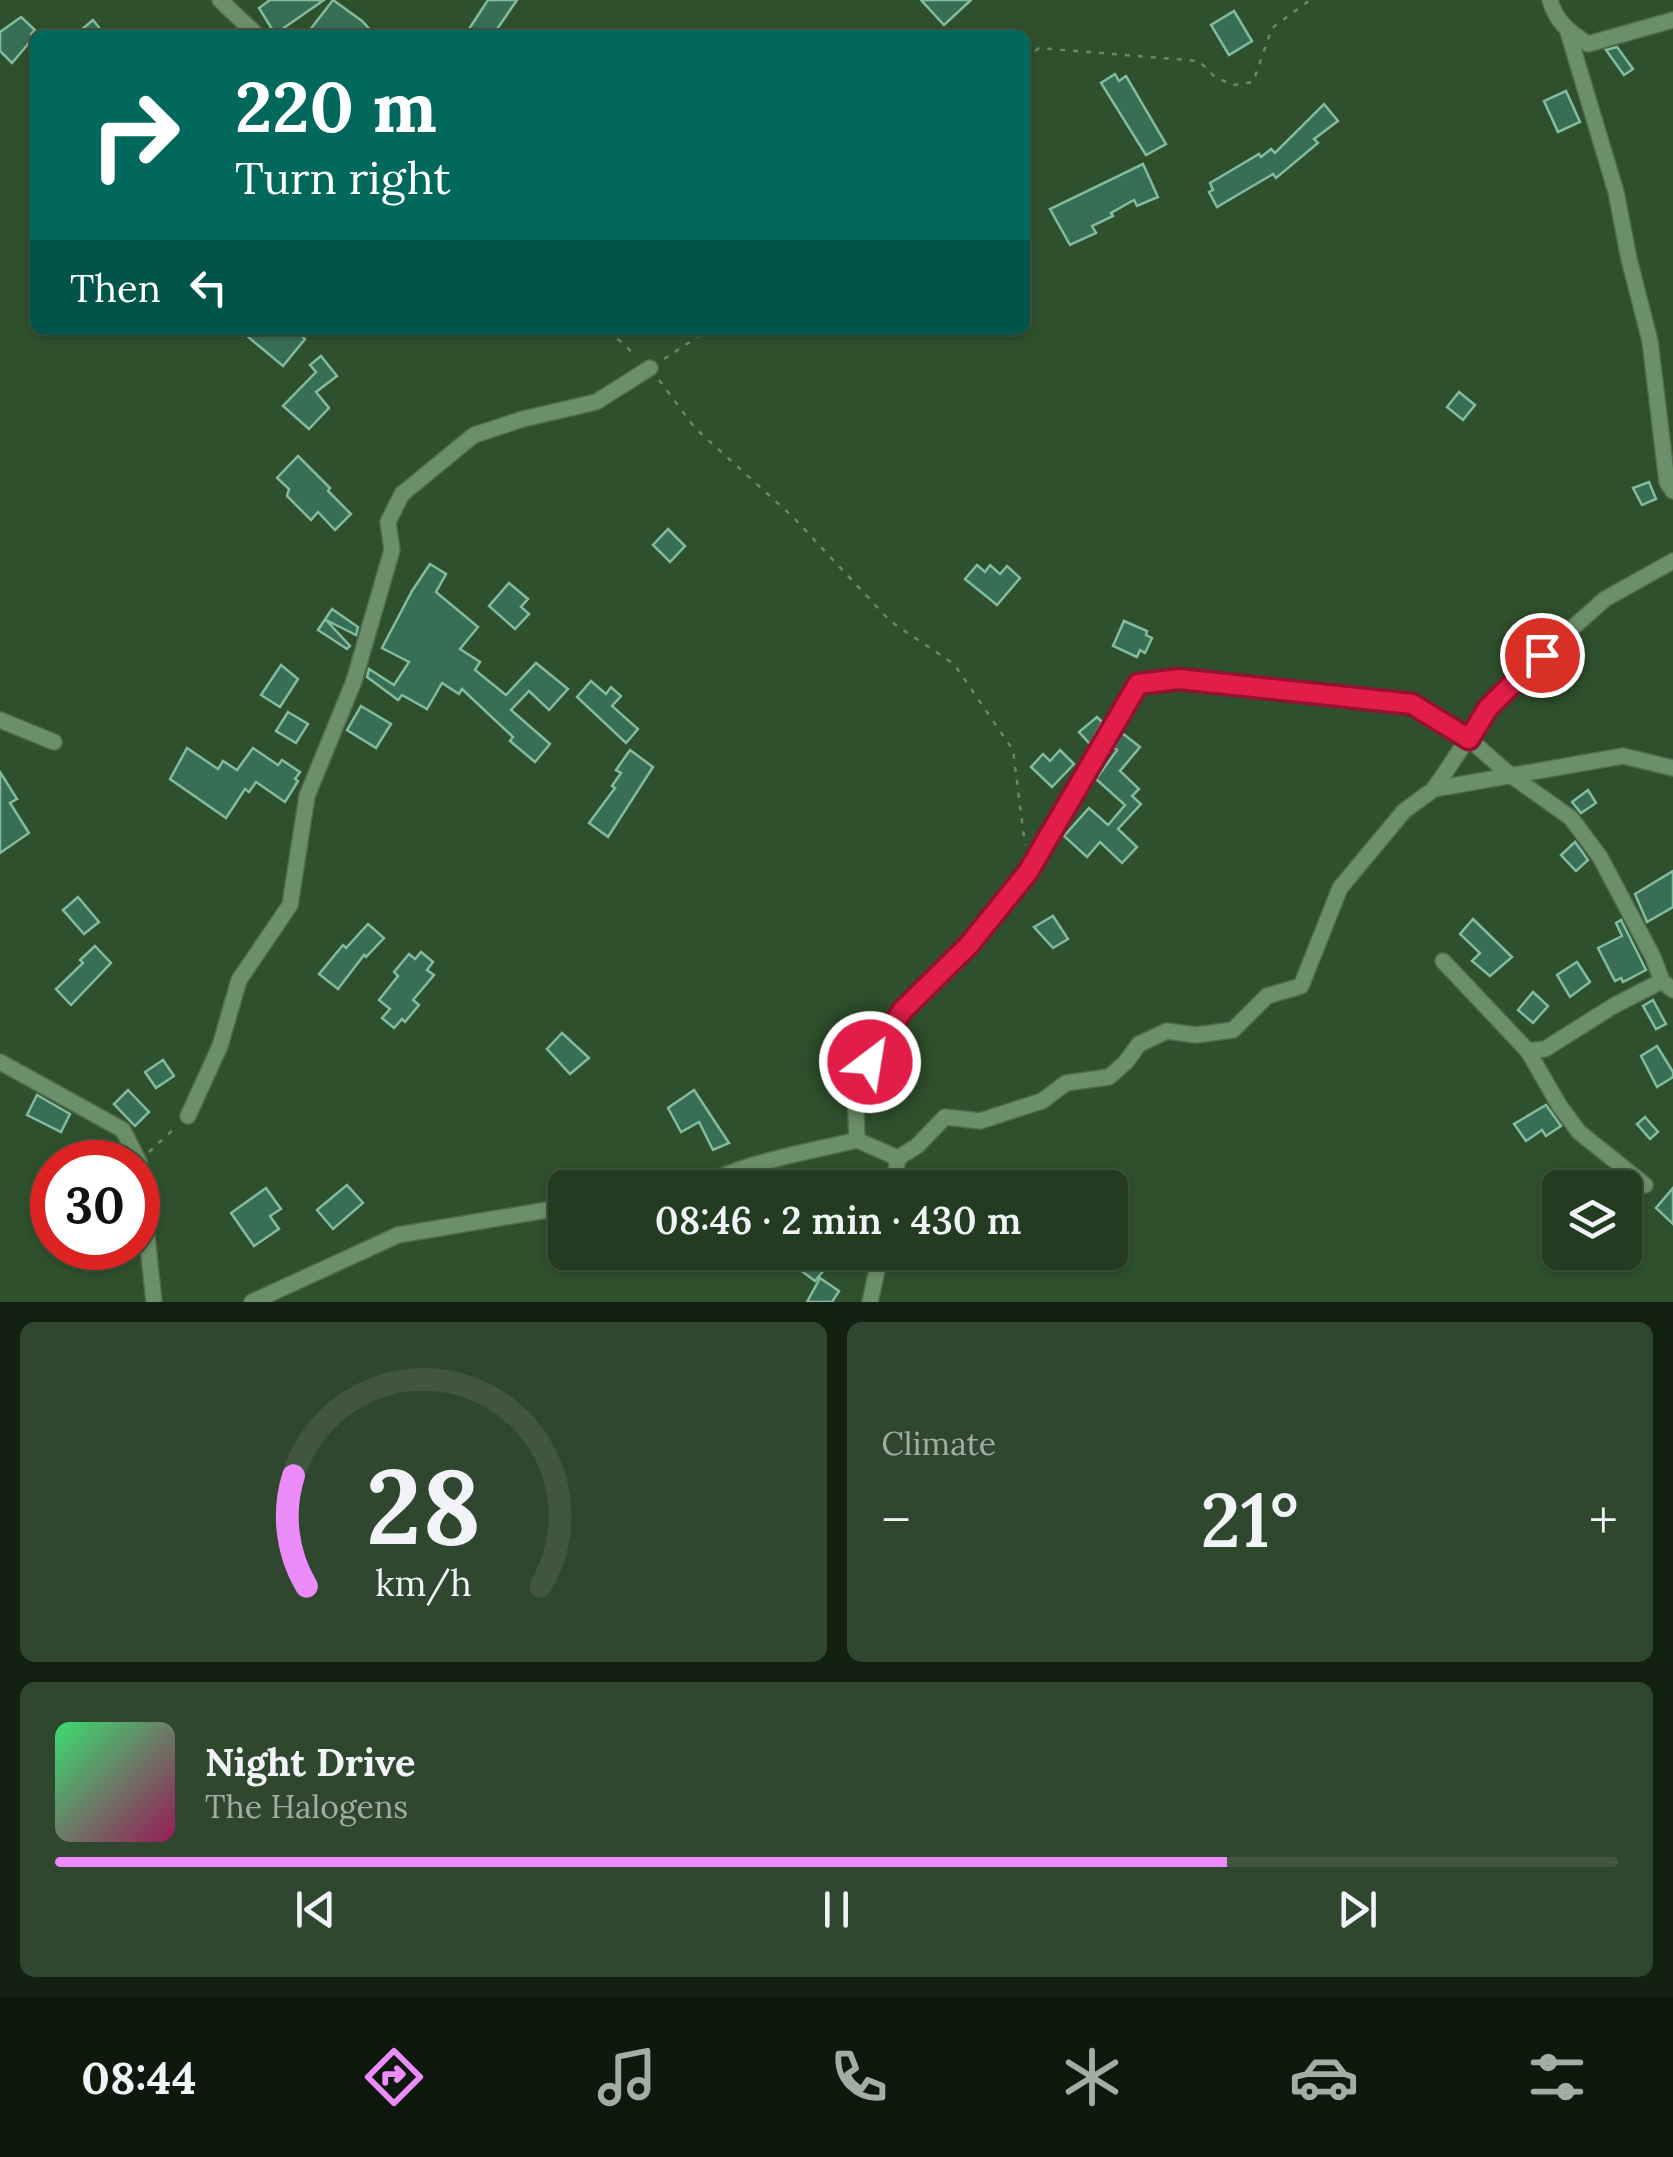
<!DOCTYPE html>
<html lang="en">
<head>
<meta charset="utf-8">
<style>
	:root { --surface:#233c21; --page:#2f472e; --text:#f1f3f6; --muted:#a3ada5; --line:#40563f; --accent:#ec8cfa }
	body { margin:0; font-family:Lora,serif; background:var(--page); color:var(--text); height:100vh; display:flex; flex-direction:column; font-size:38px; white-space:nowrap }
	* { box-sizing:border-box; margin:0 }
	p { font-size:32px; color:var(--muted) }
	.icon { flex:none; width:55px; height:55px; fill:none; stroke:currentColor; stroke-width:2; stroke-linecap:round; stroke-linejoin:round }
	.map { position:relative; height:1302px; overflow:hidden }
	.panel { display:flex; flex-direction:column; gap:20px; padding:20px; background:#132112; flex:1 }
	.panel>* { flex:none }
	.top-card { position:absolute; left:30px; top:30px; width:1000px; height:305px; border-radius:15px; box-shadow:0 2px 8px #0004,0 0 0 2px var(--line); background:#00695c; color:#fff; overflow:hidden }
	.fabs { position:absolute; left:1542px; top:1170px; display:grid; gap:20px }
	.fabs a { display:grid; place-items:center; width:100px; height:100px; border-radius:15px; background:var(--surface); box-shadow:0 2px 8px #0004,0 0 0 2px var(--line); font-size:50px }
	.speed { position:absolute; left:30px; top:1140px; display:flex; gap:20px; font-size:50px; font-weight:700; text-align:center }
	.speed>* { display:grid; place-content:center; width:130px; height:130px; border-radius:50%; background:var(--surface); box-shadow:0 2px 8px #0004,0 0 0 2px var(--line); line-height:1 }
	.speed .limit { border:15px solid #d22; background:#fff; color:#111 }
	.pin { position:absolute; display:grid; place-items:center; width:85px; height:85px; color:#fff; margin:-42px; border:5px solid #fff; border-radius:50%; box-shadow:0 2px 10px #0007 }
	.me { position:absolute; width:110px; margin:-55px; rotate:31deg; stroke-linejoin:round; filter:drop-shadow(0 0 8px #0008) }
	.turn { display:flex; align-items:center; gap:35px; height:210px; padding:0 40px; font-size:45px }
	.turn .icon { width:130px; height:130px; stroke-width:2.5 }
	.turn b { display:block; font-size:70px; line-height:85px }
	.then { display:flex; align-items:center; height:95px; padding:0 40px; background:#0003; gap:20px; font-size:38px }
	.big { font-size:75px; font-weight:600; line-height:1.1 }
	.panel .tile { flex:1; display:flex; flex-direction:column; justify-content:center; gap:15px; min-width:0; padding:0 35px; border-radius:15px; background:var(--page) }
	.panel .dial { align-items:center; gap:0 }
	.dial svg { height:260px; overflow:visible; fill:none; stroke:var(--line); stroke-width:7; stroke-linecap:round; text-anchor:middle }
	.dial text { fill:var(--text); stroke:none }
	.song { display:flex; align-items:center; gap:30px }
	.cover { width:120px; height:120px; border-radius:15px; background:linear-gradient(135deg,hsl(140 70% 55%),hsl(330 70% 35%)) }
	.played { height:10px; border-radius:5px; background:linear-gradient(90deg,var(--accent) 75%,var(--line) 75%) }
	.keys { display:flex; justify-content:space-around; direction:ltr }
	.heat { display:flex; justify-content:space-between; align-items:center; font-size:55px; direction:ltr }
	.panel .tiles { flex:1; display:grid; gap:20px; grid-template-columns:1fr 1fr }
	.tile:last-child { grid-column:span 2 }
	.trip { position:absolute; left:548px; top:1170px; width:580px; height:100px; border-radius:15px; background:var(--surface); box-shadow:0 2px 8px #0004,0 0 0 2px var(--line); font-weight:600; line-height:100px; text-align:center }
	.menu { display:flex; height:160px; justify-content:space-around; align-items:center; background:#0e180d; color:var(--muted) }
	.menu .icon { width:70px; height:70px }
	.menu .on { color:var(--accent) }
	.menu b { font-size:45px; color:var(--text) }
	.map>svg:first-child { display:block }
	.building { fill:#386e56; stroke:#83bb9f; stroke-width:2.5 }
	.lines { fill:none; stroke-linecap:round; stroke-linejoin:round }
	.minor-casing { stroke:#506b4d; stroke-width:18 }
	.path { stroke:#6b8768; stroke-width:2.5; stroke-dasharray:5 8; stroke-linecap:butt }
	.minor { stroke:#6b8f68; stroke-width:15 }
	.route-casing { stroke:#92132f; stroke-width:25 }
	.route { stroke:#e11d48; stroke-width:18 }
</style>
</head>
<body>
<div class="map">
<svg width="1673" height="1302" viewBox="0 0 1673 1302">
	<rect width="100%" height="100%" fill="#2f502c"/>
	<g class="building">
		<polygon points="270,0 324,0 275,34 259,8"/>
		<polygon points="333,0 362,21 375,35 306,35"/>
		<polygon points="488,0 517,0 493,35 465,35"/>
		<polygon points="921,0 971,0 944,25"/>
		<polygon points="1234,11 1252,41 1229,55 1211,25"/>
		<polygon points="21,17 35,30 31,34 34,37 12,63 0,51 0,32"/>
		<polygon points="93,20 105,35 75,35"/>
		<polygon points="1617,47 1633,69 1624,75 1606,50"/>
		<polygon points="1115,74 1119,81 1126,76 1166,144 1146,155 1101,83"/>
		<polygon points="1566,91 1580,122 1558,132 1544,101"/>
		<polygon points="1324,104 1338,121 1314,139 1318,143 1276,178 1273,174 1217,207 1209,192 1213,190 1210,183 1259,154 1261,157 1271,149 1275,153"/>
		<polygon points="1143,164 1158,197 1137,206 1134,200 1111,213 1113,216 1092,226 1096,233 1070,245 1050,209"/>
		<polygon points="253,330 296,330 305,339 283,366 247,336"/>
		<polygon points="321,356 337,376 316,392 329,408 309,429 283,406 316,372 310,365"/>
		<polygon points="1459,392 1475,405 1463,420 1447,407"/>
		<polygon points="298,456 330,488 328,491 351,514 335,530 318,512 311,520 287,496 289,489 277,478"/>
		<polygon points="1649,482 1656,499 1642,505 1633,488"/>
		<polygon points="668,529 685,546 670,562 653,545"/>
		<polygon points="430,564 446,574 436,592 478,627 460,649 480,662 475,670 506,695 536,663 568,689 549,710 529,691 511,710 550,744 535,762 510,741 513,737 462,689 459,694 442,683 427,709 402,695 398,700 367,677 369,669 394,685 409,662 382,648 412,591"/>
		<polygon points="977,565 985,572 990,565 1000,574 1007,566 1020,578 997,605 965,579"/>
		<polygon points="509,583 528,599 521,607 529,614 515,629 489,606"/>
		<polygon points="332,609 358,627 356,635 326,620 350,646 347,649 318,630"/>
		<polygon points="1124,621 1147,631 1146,635 1152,638 1145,653 1140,650 1137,657 1113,646"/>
		<polygon points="281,665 298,679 280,707 261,695"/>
		<polygon points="591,681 606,694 611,687 621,696 612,706 638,729 626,743 577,697"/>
		<polygon points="361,706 391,724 376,748 347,730"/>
		<polygon points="288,712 308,724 296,743 276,731"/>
		<polygon points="1097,717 1102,722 1090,744 1079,732"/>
		<polygon points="1122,733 1140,747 1120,771 1139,789 1132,796 1141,804 1118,829 1137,847 1122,863 1100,842 1087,857 1064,836 1089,808 1108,825 1125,805 1096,779 1117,750 1114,748"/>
		<polygon points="187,748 218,769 223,761 237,770 253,748 278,765 282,760 300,772 295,779 298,781 285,802 256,782 249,792 245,789 226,818 170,779"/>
		<polygon points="630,750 653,767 608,837 589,823 615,788 612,786 621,773 616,770"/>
		<polygon points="1060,750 1074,764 1052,787 1031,767 1043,754 1050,761"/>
		<polygon points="0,772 17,799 10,803 29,833 0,853"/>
		<polygon points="1588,790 1596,803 1581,813 1572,802"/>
		<polygon points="1575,842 1588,860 1576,871 1561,855"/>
		<polygon points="1673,871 1673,907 1647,922 1635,894"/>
		<polygon points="78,897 99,922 84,934 63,910"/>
		<polygon points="1053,916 1068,939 1053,948 1034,927"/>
		<polygon points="1473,919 1512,957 1490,976 1472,961 1480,953 1460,934"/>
		<polygon points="1621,920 1646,970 1623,982 1621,978 1615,981 1598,948 1622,936 1616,923"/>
		<polygon points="368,924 384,938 366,957 364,955 338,989 319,974 343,945 346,948"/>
		<polygon points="95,946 111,963 71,1005 56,989 83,963 80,960"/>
		<polygon points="421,952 433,962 427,970 434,975 413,1000 419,1005 405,1022 402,1019 394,1028 382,1018 390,1009 379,1000 398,976 394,972 409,954 415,959"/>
		<polygon points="1577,962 1590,982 1570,997 1557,975"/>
		<polygon points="1533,992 1548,1006 1533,1023 1518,1010"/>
		<polygon points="1653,1000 1666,1024 1656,1029 1643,1006"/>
		<polygon points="562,1033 589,1058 570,1074 547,1049"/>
		<polygon points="1657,1046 1673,1072 1673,1077 1657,1087 1641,1056"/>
		<polygon points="163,1060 174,1076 156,1088 145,1072"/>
		<polygon points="128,1090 149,1112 135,1126 114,1104"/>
		<polygon points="694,1090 729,1143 713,1150 699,1122 681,1132 668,1108"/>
		<polygon points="37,1095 70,1114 61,1132 27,1115"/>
		<polygon points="1546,1105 1561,1126 1546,1136 1542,1130 1526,1141 1514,1124"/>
		<polygon points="1645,1117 1658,1132 1650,1139 1637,1124"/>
		<polygon points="347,1185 363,1203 333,1229 317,1210"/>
		<polygon points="266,1188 281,1209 270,1216 279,1229 254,1246 231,1213"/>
		<polygon points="1673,1188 1673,1224 1656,1208"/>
		<polygon points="817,1254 829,1264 815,1281 803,1272"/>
		<polygon points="820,1278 839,1291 832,1302 807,1302"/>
	</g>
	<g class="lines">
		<g class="minor-casing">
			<g id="minor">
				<polyline points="220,0 257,35"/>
				<path d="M1550 0C1556 22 1569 32 1588 44L1673 20"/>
				<polyline points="1568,32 1616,192 1629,259 1650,341 1667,482 1673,491"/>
				<polyline points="0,720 54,742"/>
				<polyline points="1434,789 1489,707 1542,655 1605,599 1673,561"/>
				<polyline points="1443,961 1528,1051 1545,1049 1615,1005 1662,981"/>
				<polyline points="1528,1051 1559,1105 1579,1132 1645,1185"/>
				<polyline points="0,1062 123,1130 139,1162 154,1302"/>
				<polyline points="188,1116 220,1046 239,980 290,905 307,796 354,681 392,550 388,522 402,494 474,435 523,419 596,402 650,368"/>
				<polyline points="898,1158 917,1146 945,1117 980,1121 1042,1101 1066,1083 1109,1077 1126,1062 1139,1044 1167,1031 1196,1035 1233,1030 1267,996 1301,986 1340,888 1404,811 1434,789 1623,756 1673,768"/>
				<path d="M699 1188C745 1161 805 1153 857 1140"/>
				<polyline points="893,1188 898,1158 857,1140 855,1088 901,1011 969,945 1028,872 1138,684 1179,679 1412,704 1469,739 1509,774 1571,818 1600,857 1653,957 1662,981 1673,990"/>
				<polyline points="252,1302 398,1235 565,1207"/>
				<polyline points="870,1302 881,1252"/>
			</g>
		</g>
		<g class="path">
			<polyline points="1025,59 1039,48 1199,61 1215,77 1233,85 1253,82 1272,28 1310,0"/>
			<polyline points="608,330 636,356"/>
			<polyline points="664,359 708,330"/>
			<polyline points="659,380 695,428 793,517 890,621 954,664 1013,750 1025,845"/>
			<polyline points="149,1152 176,1127"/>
		</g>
		<use href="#minor" class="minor"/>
	</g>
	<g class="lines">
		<g class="route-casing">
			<polyline id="route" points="870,1062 902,1011 969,945 1028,872 1138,684 1179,679 1412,704 1469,739 1488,708 1542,655"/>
		</g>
		<use href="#route" class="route"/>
	</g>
</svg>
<div class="fabs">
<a><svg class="icon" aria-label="layers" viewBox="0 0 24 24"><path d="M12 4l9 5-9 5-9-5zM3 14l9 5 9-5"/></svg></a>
</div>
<div class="speed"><div class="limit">30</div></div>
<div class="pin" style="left:1542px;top:655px;background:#d93025"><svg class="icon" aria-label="arrive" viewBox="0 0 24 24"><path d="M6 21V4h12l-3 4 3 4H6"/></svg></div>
<svg class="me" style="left:870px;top:1062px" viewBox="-20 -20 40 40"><circle r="17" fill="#e11d48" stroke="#fff" stroke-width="3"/><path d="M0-11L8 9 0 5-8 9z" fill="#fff"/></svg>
<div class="trip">08:46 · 2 min · 430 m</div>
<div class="top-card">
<div class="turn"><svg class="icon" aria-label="right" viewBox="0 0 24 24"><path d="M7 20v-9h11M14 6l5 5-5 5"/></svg><div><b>220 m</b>Turn right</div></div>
<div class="then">Then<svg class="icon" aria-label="left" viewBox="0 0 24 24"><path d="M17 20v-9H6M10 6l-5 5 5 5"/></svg></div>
</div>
</div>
<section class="panel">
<div class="tiles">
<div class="tile dial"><svg viewBox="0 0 100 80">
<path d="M14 69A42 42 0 1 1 86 69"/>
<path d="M14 69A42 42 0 0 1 10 35" stroke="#ec8cfa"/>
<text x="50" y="56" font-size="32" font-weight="700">28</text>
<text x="50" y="72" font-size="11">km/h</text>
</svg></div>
<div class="tile"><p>Climate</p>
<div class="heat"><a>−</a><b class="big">21°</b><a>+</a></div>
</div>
<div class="tile">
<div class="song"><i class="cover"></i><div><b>Night Drive</b><p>The Halogens</p></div></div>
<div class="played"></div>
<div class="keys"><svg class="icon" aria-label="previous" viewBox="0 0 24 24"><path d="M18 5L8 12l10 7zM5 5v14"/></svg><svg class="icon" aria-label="pause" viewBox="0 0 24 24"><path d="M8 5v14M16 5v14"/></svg><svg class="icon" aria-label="next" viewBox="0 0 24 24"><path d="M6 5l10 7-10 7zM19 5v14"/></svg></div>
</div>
</div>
</section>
<nav class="menu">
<b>08:44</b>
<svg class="icon on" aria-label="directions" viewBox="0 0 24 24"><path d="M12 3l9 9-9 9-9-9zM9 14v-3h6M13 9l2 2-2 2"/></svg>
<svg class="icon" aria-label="music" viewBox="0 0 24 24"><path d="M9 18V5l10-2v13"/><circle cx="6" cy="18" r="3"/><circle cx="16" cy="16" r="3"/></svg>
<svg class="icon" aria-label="phone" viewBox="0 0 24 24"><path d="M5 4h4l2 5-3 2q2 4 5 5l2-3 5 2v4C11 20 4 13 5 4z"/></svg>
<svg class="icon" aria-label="climate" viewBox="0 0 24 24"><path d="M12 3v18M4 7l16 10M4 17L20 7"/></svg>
<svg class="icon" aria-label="car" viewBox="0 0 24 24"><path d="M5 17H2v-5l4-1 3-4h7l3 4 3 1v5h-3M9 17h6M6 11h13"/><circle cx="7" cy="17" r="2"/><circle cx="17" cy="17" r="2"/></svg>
<svg class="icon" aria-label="filters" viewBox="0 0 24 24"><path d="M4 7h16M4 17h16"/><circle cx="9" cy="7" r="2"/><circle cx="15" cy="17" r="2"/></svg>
</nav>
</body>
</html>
